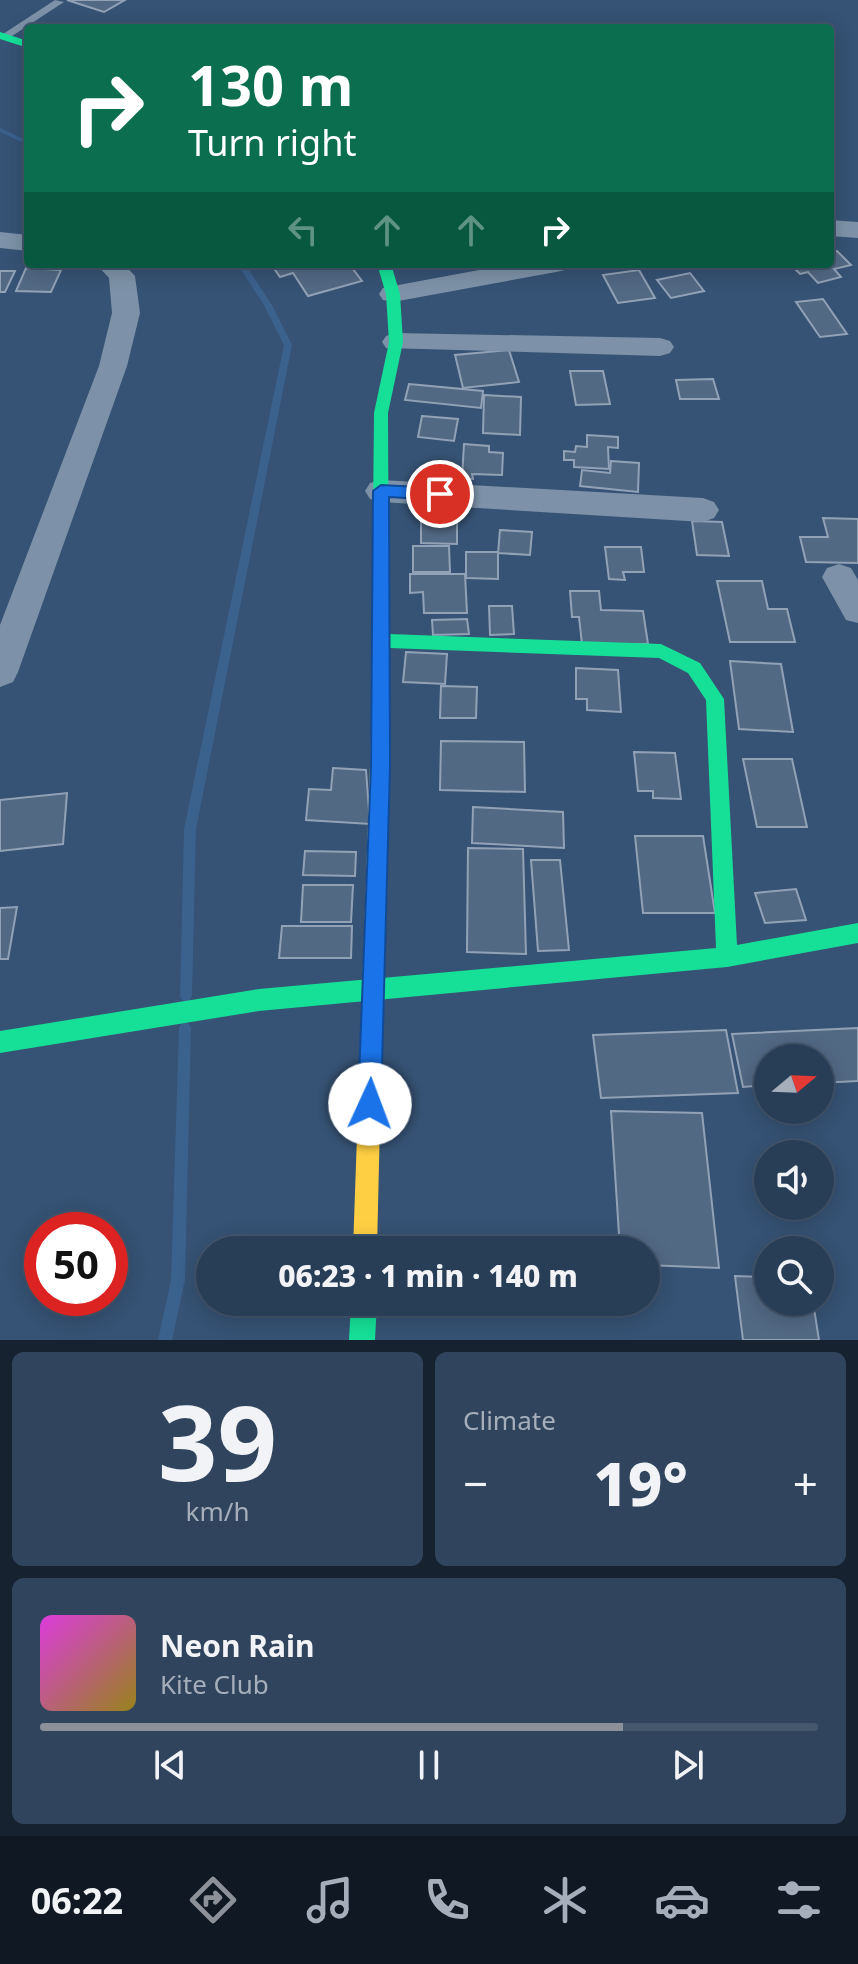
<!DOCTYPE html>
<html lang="en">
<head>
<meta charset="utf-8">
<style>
	:root { --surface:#283e57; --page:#30455d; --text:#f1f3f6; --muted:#a5aeba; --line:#44576d; --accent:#8c9099 }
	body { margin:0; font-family:"Noto Sans",sans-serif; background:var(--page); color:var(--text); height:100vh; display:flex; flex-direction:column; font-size:30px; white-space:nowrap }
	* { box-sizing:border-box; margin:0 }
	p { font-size:26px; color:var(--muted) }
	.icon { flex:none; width:44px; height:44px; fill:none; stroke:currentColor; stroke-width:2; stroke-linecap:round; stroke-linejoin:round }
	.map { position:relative; height:1340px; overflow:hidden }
	.panel { display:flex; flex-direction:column; gap:12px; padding:12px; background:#162230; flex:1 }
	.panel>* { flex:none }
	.hud { position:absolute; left:24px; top:24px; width:810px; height:244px; border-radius:8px; box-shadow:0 4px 20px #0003,0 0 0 2px var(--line); background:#0b6e4f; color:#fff; overflow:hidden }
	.needle { width:52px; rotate:71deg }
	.controls { position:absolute; left:754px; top:1044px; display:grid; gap:16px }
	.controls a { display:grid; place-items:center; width:80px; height:80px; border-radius:50%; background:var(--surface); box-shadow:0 4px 20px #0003,0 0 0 2px var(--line); font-size:40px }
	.speed { position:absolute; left:24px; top:1212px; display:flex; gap:16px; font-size:40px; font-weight:700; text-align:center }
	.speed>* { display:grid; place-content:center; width:104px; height:104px; border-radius:50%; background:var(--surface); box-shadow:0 4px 20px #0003,0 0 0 2px var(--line); line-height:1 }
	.speed .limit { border:12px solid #d22; background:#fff; color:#111 }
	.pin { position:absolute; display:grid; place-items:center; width:68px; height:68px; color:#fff; margin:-34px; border:4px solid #fff; border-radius:50%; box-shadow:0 2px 8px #0007 }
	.me { position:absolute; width:88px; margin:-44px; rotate:2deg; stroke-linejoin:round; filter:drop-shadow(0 0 6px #0008) }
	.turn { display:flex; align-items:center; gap:28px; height:168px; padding:0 32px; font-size:36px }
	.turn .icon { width:104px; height:104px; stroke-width:2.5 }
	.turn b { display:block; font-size:56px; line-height:68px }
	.lanes { display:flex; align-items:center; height:76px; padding:0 32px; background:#0003; justify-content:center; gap:40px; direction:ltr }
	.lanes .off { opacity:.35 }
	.big { font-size:60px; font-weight:800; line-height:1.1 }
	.panel .tile { flex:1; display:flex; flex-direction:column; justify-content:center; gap:12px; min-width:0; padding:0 28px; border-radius:12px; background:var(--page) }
	.panel .dial { align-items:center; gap:0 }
	.dial b { font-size:104px; line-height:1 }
	.song { display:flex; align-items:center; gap:24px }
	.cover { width:96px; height:96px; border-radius:12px; background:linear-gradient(135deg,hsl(300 70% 55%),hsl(50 70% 35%)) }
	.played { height:8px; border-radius:4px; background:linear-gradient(90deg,var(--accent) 75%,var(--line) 75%) }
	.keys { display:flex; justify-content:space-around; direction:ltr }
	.heat { display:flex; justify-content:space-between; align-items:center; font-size:44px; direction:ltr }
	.panel .tiles { flex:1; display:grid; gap:12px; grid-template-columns:1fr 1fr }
	.tile:last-child { grid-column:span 2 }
	.trip { position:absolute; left:196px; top:1236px; width:464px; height:80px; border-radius:40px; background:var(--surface); box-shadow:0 4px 20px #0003,0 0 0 2px var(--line); font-weight:800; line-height:80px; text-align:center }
	.tab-bar { display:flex; height:128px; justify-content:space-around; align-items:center; background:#101923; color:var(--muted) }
	.tab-bar .icon { width:56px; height:56px }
	.tab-bar .on { color:var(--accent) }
	.tab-bar b { font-size:36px; color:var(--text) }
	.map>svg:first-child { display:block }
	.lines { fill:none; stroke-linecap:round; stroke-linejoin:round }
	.stream { fill:#3b618d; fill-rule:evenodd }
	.building { fill:#526984; stroke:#92a2b6; stroke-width:2 }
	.lane { fill:#7d92a8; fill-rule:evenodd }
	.street { fill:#7d92a8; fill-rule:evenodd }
	.fast { fill:#16e098; fill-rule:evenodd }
	.slow { fill:#ffcf43; fill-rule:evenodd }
	.route { fill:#1a73e8; stroke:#114b97; stroke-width:2 }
</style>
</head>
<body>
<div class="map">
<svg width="858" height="1340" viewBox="0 0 858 1340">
	<rect width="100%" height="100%" fill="#365274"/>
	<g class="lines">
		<g class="stream">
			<polygon points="0,128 28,141 28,145 0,132"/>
			<polygon points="237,264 245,264 272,305 292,345 196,829 192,996 190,1000 186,1002 182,1000 180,996 184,829 284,345 264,305"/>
			<polygon points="185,1022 189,1024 191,1028 185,1280 172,1340 158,1340 171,1280 179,1028 181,1024"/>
		</g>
	</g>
	<g class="building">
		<polygon points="67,0 125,0 104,12"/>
		<polygon points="837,251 851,265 834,269 841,277 818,283 808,272 800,274 790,264 830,264 830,252"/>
		<polygon points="271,264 349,264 362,281 308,296 293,273 280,277"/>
		<polygon points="26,268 61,270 51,292 16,291"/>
		<polygon points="639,270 655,298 618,303 603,275"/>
		<polygon points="0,271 15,271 5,292 0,292"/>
		<polygon points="690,273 704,291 671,298 657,280"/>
		<polygon points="823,299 847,334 820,337 796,302"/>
		<polygon points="509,350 519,382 463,388 455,355"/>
		<polygon points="570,371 603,371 610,404 576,405"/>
		<polygon points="713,379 719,399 680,399 676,380"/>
		<polygon points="409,384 483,391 481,408 405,400"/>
		<polygon points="484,395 521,397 520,435 483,433"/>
		<polygon points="422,416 458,419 454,441 418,437"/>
		<polygon points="587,435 618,437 618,448 608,447 609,469 574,467 574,460 564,460 564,451 575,452 576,446 587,447"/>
		<polygon points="464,444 489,446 489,452 503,453 502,475 472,474 473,479 462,478"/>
		<polygon points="611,461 639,463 638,492 580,486 582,470 610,473"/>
		<polygon points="421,514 457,514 457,544 421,543"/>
		<polygon points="823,518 858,519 858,563 806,562 800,537 828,537"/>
		<polygon points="692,521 722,522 729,556 697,555"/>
		<polygon points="500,530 532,532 530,555 498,553"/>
		<polygon points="413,546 449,546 450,572 413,572"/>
		<polygon points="605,547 641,547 644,572 623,572 625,580 609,579"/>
		<polygon points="466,552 498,552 498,579 466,578"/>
		<polygon points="410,574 465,574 467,613 424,613 423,592 410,593"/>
		<polygon points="717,581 762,581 768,609 787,609 795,642 730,642"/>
		<polygon points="570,591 599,591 601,610 643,611 648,644 582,644 579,617 572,617"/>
		<polygon points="489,606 512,606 514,634 490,635"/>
		<polygon points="467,619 469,634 433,635 432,620"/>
		<polygon points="406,652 447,654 445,684 403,682"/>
		<polygon points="730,661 781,664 793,732 739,729"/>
		<polygon points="576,668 618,670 621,712 587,710 587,699 576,699"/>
		<polygon points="441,686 477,687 476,718 440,718"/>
		<polygon points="441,741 524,742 525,792 440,790"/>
		<polygon points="634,752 675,753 681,799 653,798 653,791 638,791"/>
		<polygon points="743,759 792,759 807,827 757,827"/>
		<polygon points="333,768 366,770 370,824 306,820 309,789 331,790"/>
		<polygon points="67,793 63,844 0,851 0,800"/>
		<polygon points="473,807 563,812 564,848 472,843"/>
		<polygon points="635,836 703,836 715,913 643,913"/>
		<polygon points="468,848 523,849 526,954 467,952"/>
		<polygon points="305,851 356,852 355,876 303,875"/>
		<polygon points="531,860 560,860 569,950 538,951"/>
		<polygon points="303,885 353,885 351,922 301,922"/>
		<polygon points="796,889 806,920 765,923 755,893"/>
		<polygon points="17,907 8,959 0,959 0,908"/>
		<polygon points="282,926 352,926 351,958 279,958"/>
		<polygon points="858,1028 858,1081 820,1083 820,1058 768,1058 768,1085 743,1087 732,1034"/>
		<polygon points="726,1030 738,1093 601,1098 593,1035"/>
		<polygon points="611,1111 702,1113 719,1268 646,1265 646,1250 620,1250"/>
		<polygon points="735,1276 768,1277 768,1302 813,1302 819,1340 743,1340"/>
	</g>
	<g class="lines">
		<polygon class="lane" points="55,0 64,2 9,38 0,36"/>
		<g class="street">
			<polygon points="830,220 858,222 858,238 830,236"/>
			<polygon points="0,232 28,235 28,251 0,248"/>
			<polygon points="96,264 124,264 135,276 140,313 127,366 18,672 13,682 0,687 0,625 99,366 112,313 109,278"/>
			<polygon points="512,264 569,264 565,270 556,272 393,302 383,300 379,294 383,288 393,286"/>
			<polygon points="396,333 660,338 670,341 674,347 670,353 660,356 386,348 382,342 386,336"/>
			<polygon points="381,480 703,498 714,502 719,510 714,518 703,522 381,502 370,499 365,491 370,483"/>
			<polygon points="839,564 851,568 858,580 858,623 846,620 822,577 827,568"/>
		</g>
		<g class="fast">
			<polygon points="0,32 28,41 28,48 0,39"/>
			<polygon points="377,264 391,264 400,294 403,342 388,413 389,634 661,644 700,663 724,699 737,945 858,923 858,943 727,967 259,1011 0,1053 0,1031 259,989 716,948 706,700 688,673 659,658 389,648 389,737 387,743 380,745 373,743 371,737 374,413 389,342 386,294"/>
			<polygon points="351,1302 377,1302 375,1340 349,1340"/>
		</g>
		<polygon class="slow" points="380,729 387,731 389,737 377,1250 353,1250 371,737 373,731"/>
	</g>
	<polygon class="route" points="381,485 440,488 448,494 440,500 389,497 390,765 381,1104 378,1113 370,1116 362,1113 358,1104 371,765 373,491"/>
</svg>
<div class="controls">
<a><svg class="needle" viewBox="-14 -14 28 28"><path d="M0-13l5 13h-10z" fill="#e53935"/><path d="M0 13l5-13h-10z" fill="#a5aeba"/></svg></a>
<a><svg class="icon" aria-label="sound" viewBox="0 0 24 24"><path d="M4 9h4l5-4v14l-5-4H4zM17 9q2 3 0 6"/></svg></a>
<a><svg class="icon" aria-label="search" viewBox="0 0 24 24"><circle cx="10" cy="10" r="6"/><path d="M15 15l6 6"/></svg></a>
</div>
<div class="speed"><div class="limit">50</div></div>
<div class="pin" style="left:440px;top:494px;background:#d93025"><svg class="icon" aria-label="arrive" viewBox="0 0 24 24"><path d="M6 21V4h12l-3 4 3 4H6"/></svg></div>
<svg class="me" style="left:370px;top:1104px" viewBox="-20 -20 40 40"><circle r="19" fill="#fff"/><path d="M0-13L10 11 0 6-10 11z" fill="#1a73e8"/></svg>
<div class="trip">06:23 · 1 min · 140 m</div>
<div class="hud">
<div class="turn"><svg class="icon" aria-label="right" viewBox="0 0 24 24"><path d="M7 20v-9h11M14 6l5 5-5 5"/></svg><div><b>130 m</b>Turn right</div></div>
<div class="lanes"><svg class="icon off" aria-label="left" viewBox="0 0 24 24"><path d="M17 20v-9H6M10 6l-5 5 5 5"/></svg><svg class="icon off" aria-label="ahead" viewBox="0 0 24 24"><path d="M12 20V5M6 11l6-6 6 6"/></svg><svg class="icon off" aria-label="ahead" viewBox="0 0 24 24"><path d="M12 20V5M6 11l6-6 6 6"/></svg><svg class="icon" aria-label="right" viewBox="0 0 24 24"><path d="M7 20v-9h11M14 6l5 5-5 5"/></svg></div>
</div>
</div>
<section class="panel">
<div class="tiles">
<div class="tile dial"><b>39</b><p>km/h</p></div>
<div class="tile"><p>Climate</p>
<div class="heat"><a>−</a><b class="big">19°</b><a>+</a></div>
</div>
<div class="tile">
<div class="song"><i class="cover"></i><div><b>Neon Rain</b><p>Kite Club</p></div></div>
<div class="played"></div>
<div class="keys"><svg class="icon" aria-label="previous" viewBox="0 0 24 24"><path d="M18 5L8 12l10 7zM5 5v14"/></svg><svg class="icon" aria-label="pause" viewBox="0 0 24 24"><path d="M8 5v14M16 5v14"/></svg><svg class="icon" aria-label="next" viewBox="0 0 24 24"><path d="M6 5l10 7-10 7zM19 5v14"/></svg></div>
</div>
</div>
</section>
<nav class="tab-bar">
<b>06:22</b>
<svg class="icon on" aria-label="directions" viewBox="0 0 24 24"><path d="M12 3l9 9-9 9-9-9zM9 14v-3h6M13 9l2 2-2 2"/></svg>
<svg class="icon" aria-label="music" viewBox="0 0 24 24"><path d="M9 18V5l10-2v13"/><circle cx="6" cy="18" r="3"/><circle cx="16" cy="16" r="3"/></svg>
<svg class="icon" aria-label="phone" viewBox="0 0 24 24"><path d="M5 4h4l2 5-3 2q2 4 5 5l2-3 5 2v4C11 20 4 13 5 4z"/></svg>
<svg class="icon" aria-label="climate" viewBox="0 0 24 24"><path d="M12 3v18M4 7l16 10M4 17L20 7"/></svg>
<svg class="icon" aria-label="car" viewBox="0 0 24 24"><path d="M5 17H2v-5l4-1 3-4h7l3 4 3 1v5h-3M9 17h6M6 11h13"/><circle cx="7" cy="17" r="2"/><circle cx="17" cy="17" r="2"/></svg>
<svg class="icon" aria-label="filters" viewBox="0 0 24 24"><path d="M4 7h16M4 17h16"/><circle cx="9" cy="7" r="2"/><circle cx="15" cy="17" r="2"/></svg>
</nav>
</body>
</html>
